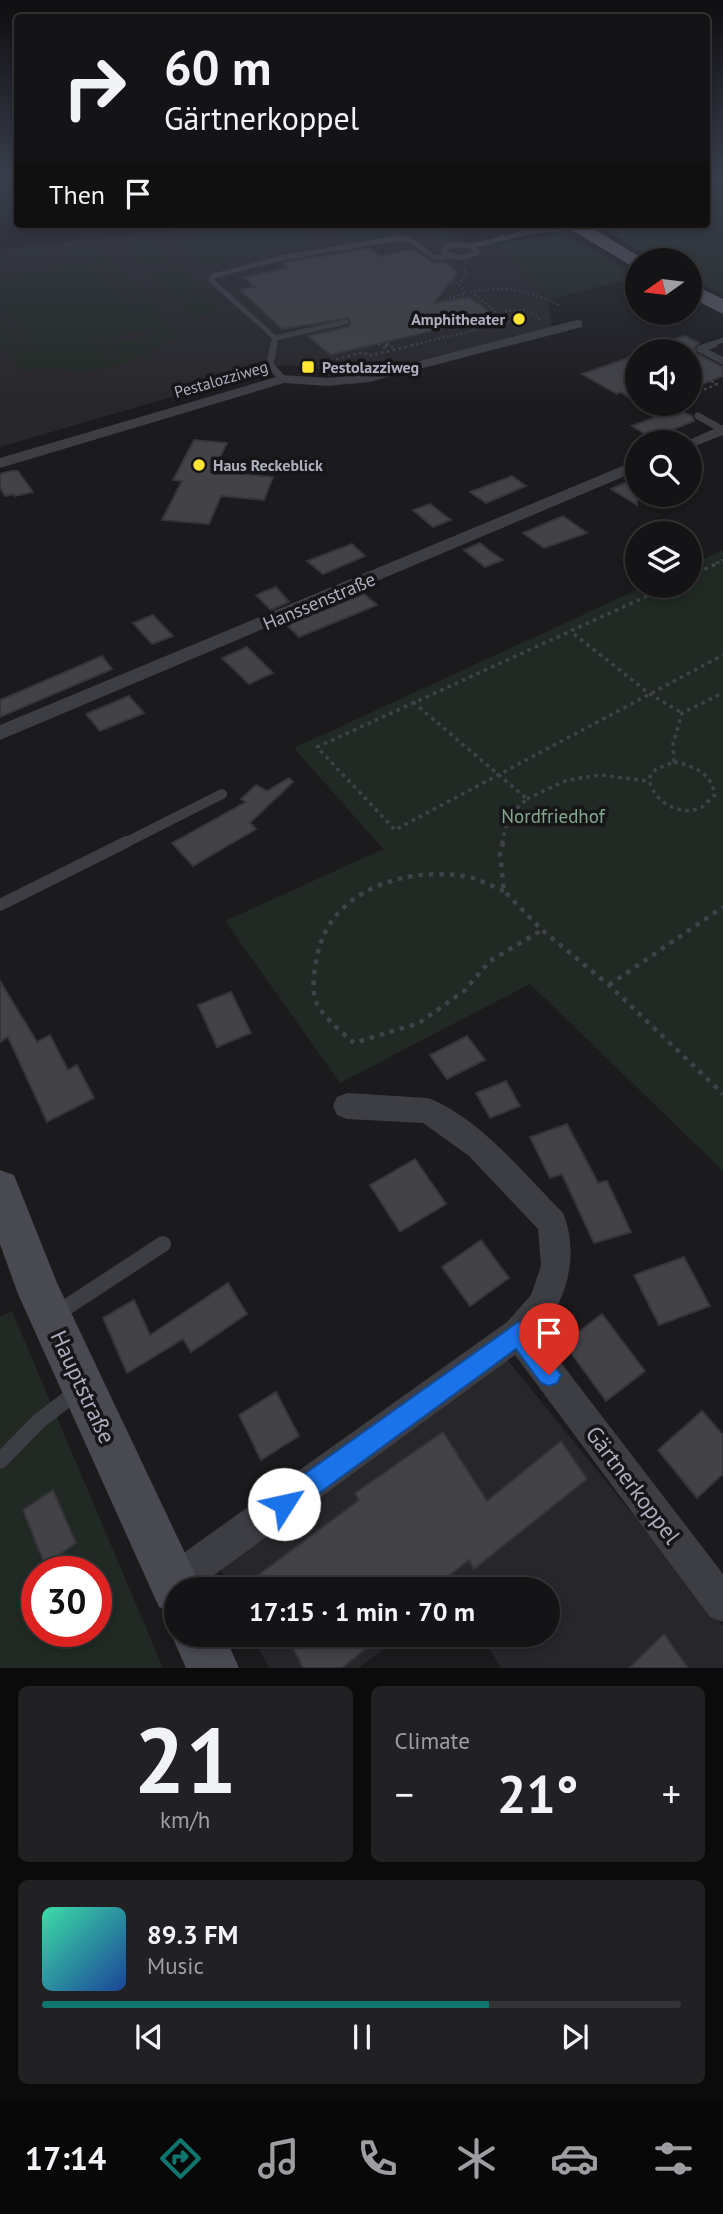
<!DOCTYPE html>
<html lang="en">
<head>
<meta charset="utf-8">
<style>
	:root { --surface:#141416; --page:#212123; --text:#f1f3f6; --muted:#9d9ea1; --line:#333335; --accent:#0f766e }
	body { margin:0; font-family:"PT Sans",sans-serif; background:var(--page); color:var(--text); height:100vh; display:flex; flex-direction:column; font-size:26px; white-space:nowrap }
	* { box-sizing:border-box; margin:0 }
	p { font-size:23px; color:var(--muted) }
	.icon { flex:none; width:38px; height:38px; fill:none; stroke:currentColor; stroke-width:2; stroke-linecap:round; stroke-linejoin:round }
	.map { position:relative; height:1668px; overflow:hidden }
	.side { display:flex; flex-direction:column; gap:18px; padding:18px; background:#0b0b0c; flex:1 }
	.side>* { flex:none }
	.hud { position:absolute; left:14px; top:14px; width:696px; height:214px; border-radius:7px; box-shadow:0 4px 10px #0003,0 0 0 2px var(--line); background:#141416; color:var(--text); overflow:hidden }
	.needle { width:46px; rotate:256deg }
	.controls { position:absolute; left:625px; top:248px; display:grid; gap:14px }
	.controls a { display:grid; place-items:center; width:77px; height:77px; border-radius:50%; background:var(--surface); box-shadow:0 4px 10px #0003,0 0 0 2px var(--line); font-size:35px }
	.speed { position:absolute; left:21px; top:1556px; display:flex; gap:14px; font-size:35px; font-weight:700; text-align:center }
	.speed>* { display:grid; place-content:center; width:91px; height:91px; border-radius:50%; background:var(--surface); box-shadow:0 4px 10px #0003,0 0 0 2px var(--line); line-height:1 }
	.speed .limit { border:10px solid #d22; background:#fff; color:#111 }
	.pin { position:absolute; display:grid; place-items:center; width:60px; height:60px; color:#fff; margin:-72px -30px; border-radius:50% 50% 50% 0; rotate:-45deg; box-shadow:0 0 7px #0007 }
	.pin .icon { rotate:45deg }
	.me { position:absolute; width:77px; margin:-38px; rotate:55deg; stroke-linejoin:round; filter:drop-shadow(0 0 5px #0008) }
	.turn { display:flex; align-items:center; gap:24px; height:147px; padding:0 35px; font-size:32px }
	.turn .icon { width:91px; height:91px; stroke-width:2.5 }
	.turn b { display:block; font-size:49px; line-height:60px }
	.then { display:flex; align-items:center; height:66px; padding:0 35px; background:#0003; gap:14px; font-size:26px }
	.big { font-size:52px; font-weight:700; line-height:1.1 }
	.side .tile { flex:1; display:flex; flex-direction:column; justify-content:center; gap:10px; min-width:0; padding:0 24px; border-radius:10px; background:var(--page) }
	.side .dial { align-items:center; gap:0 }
	.dial b { font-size:91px; line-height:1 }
	.song { display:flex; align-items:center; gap:21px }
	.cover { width:84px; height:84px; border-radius:10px; background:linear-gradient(135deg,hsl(160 70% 55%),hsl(220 70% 35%)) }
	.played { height:7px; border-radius:4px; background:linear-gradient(90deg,var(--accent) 70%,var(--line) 70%) }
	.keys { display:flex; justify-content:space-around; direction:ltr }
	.heat { display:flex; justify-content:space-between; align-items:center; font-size:38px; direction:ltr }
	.side .tiles { flex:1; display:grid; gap:18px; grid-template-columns:1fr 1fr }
	.tile:last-child { grid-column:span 2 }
	.trip { position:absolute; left:164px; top:1577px; width:396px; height:70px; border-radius:35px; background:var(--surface); box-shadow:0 4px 10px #0003,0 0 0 2px var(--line); font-weight:700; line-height:70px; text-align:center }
	.tab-bar { display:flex; height:112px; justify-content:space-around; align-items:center; background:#080809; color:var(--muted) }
	.tab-bar .icon { width:49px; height:49px }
	.tab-bar .selected { color:var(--accent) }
	.tab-bar b { font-size:32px; color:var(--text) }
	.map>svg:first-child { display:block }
	.built { fill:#27262a }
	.green { fill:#202923; fill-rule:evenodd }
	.building { fill:#424247; stroke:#353439; stroke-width:2 }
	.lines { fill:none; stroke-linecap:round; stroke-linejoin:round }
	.path-far3 { stroke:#414249; stroke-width:2; stroke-dasharray:2 2.5; stroke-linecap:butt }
	.path-far2 { stroke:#414249; stroke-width:2.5; stroke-dasharray:2.5 3.5; stroke-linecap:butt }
	.path-far1 { stroke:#414249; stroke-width:3.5; stroke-dasharray:3.5 4.5; stroke-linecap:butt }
	.path { stroke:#414249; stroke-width:4.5; stroke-dasharray:4.5 6; stroke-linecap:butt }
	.lane-far4 { stroke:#3d3d44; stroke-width:5 }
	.lane-far3 { stroke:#3d3d44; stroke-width:7 }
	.lane-far2 { stroke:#3d3d44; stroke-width:10 }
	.lane-far1 { stroke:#3d3d44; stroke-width:12 }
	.lane { stroke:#3d3d44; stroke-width:16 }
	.street { fill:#3d3d44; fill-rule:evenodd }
	.secondary { fill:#494952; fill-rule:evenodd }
	.primary { fill:#575761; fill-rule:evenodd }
	.route { fill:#1a73e8; stroke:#114b97; stroke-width:2 }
	.poi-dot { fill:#fde532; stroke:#161518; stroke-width:2.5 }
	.labels { text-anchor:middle; stroke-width:7; stroke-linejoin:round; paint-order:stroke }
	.far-poi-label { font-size:16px; font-weight:bold; fill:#acaebd; stroke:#161518; text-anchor:start }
	.far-street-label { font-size:16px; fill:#acaebd; stroke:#161518 }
	.street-label { font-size:19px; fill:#acaebd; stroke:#161518 }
	.park-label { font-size:19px; fill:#82a98d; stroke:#161518 }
	.near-street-label { font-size:23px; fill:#acaebd; stroke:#161518 }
</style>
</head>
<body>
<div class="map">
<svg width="723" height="1668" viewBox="0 0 723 1668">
	<rect width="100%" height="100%" fill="#1b1a1d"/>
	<g class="built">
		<polygon points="230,224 319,224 347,242 412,233 502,251 548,300 552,328 356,376 326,376 316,367 282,365 0,447 0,249"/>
		<polygon points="506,1358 723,1626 723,1668 501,1668 481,1635 548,1634 548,1589 230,1589 220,1568"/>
		<polygon points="252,1635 402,1635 358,1668 269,1668"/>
	</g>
	<g class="green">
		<polygon points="707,175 723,175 723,296 690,278 690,261 658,261 594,224 707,224"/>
		<polygon points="259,224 300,224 323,242 201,267 173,240"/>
		<polygon points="319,224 436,224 464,243 412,233 347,242"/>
		<polygon points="564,233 637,276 637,277 548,300 502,251 481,246"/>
		<polygon points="152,239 175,262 143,268 121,245"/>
		<path d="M59 247 89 250 102 247 182 336C162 340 160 347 144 356 132 361 119 365 107 368 77 374 48 365 20 371L0 340V312L22 346 33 353 0 304V278L93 260 152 328 151 323C135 304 120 280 101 264 76 243 27 252 0 264V256L25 250ZM152 329 145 342 122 355 144 340H104L107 350 119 355 111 358 97 341Z"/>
		<polygon points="179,266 203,290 170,297 147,272"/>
		<polygon points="208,296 224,312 190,319 175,302"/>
		<polygon points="723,550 723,1171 530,984 340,1083 225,921 383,849 294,748 645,586 690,586 690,566"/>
		<path d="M12 1311 163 1668H0V1317ZM37 1572H96V1631H37Z"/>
	</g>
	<g class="building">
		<polygon points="370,248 380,256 414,249 433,263 444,262 458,272 434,303 469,297 495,316 330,355 308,336 348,327 351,323 349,318 282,329 240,290 254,287 244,277 288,268 283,263"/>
		<polygon points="685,336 699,343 694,348 697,354 723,367 723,376 690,389 690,352 647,352 646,349"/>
		<polygon points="637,355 637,402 620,392 617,394 582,374"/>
		<polygon points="676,409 692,416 694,421 652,438 632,426"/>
		<polygon points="194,440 227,443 213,471 273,477 264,500 221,496 209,524 162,520 182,481 173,480"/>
		<polygon points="11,471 18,471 33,492 15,496 13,494 5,496 0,488 0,474"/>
		<polygon points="512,476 526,486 486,503 470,492"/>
		<polygon points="630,481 637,486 637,505 611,489"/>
		<polygon points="430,504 451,520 433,527 413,510"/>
		<polygon points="563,516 587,533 544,548 523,533"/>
		<polygon points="480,543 490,551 503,560 485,567 464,550"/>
		<polygon points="352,544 365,556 323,574 307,561"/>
		<polygon points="276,587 289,602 271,610 256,595"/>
		<polygon points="364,594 377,605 299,637 285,623 302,615 304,618"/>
		<polygon points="153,615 173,636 152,644 133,623"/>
		<polygon points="247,647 273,673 249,684 222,658"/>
		<polygon points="102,656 112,669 0,717 0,700"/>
		<polygon points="129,696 144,713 100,731 86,714"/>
		<polygon points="289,778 293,782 250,823 256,829 193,866 172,843 246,802 241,799 256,785 267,791"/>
		<polygon points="0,981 37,1042 50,1035 68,1070 77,1065 94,1098 47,1122 8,1037 0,1042"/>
		<polygon points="231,992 251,1033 217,1047 198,1005"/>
		<polygon points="467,1036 485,1060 447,1079 430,1055"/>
		<polygon points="506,1081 520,1106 490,1118 476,1093"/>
		<polygon points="567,1124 598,1183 607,1181 631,1232 594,1243 562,1174 550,1178 530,1137"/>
		<polygon points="415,1159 446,1204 400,1232 370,1185"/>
		<polygon points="481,1240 509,1278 470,1306 442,1267"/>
		<polygon points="684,1257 710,1306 659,1325 634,1275"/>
		<polygon points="228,1283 247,1314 191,1352 183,1339 127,1373 103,1318 134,1300 150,1335"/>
		<polygon points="602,1314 645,1371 606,1401 564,1343"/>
		<polygon points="276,1392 299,1436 261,1460 239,1415"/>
		<polygon points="702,1411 723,1435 723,1474 697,1498 658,1450"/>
		<polygon points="443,1432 487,1501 561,1441 587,1479 474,1569 469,1560 432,1589 264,1589 257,1576 359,1500 355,1493"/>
		<polygon points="53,1490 76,1543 45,1565 23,1510"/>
		<polygon points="286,1634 384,1634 342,1668 303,1668"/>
		<polygon points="664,1634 688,1668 629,1668"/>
	</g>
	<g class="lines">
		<g class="path-far3">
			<polyline points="707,189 723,187"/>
			<polyline points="621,237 625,224"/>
			<polyline points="464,270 467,273 459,284 465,294"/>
			<polyline points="442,280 459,284"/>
			<polyline points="449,298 465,294"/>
			<polyline points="505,311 524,310 538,316 540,322"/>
			<polyline points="460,324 466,329 470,327"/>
			<polyline points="499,324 509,321 503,317 513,315"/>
			<polyline points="385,345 390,345"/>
			<path d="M412 345 476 330 469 325 503 317 471 292C508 285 525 290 559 305"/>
		</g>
		<g class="path-far2">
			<polyline points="378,344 384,348 388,347 384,345 388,344 393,348"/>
			<polyline points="307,367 364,352 368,356 419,344"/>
			<polyline points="690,370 717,384 690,396"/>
			<polyline points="628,378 637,374"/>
			<polyline points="678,404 688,410"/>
			<polyline points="716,563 723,560"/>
		</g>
		<g class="path-far1">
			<polyline points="690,576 720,562"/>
			<polyline points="669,586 317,747 395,830 723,655"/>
			<polyline points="574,634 650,694 682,713"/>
			<polyline points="413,702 527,799 508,816 502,844"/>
			<path d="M674 762C695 766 711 773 715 795 711 798 706 804 702 807 680 818 652 801 649 778L656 769Z"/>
			<polyline points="674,762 673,744 682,713 723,693"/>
			<polyline points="527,799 567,780 601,775 648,781"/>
		</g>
		<g class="path">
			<polyline points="503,842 500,854 504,891 542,930 609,985 723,1094"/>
			<path d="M504 891C491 886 478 878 464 876 405 867 329 890 317 957 314 971 311 991 317 1004 325 1019 342 1032 354 1043L419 1023 464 991 490 961 542 930"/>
			<polyline points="609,985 723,907"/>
		</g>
		<g class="lane-far4">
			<polygon points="452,245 472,246 477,253 461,258 444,253 444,249"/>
			<polyline points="472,246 532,231 576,227"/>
			<polyline points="275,338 346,322"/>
			<polyline points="274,345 275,338 211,280 213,276 282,258 400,238 410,240 435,258 449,256"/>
			<polyline points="709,345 723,340"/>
		</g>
		<g class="lane-far3">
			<polyline points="274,344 270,365 283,379"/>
			<polyline points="714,344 700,349 723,361"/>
			<polyline points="698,416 723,430"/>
		</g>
		<polyline class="lane-far2" points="123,844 222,794"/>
		<polyline class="lane-far1" points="0,905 126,842"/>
		<g class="lane">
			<polyline points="56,1314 163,1244"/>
			<polyline points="0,1461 39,1421 77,1392"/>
		</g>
		<g class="street">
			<polygon points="577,320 582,321 582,327 369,382 328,386 284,383 0,468 0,458 283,375 328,378 369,374"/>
			<polygon points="723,425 723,435 690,448 690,443 682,443"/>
			<polygon points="637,460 637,471 0,740 0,725"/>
			<path d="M347 1093 428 1098C480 1118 524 1174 563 1213 580 1254 567 1301 539 1334L723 1574V1622L710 1617 515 1355 195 1589H177V1599L174 1600 161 1595 156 1582 161 1569 507 1322 531 1295 541 1266 538 1229 469 1156 423 1123 347 1119 337 1115 333 1106 337 1097Z"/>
		</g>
		<g class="secondary">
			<polygon points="0,1170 14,1175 57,1283 202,1589 177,1589 177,1614 159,1607 18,1294 0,1244"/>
			<polygon points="177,1621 177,1634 224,1634 239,1668 186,1668 171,1634"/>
		</g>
		<g class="primary">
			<polygon points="562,224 585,224 647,261 637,261 637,267 630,265"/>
			<polygon points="690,283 723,299 723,314 690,297"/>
		</g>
	</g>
	<linearGradient id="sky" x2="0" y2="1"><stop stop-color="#0f0e10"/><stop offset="0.43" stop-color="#393e4c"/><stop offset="1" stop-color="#393e4c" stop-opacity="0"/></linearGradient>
	<rect width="723" height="409" fill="url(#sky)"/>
	<polygon class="route" points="518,1322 526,1325 561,1375 557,1383 549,1386 541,1383 516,1349 292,1513 284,1516 275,1513 272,1504 275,1495"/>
	<g class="poi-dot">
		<circle cx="519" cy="319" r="7"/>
		<rect x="301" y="360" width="14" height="14" rx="3.5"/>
		<circle cx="199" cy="465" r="7"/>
	</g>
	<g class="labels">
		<g class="far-poi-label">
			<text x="505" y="325" text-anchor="end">Amphitheater</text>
			<text x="322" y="373">Pestolazziweg</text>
			<text x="213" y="471">Haus Reckeblick</text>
		</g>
		<g class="far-street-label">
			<text transform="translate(221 379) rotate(-16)" y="6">Pestalozziweg</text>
		</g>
		<g class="street-label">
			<text transform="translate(319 601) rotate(-23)" y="7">Hanssenstraße</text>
		</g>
		<g class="park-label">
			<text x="553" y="823">Nordfriedhof</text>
		</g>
		<g class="near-street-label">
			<text transform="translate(83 1387) rotate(65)" y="8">Hauptstraße</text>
			<text transform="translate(633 1485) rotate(53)" y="8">Gärtnerkoppel</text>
		</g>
	</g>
</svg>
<div class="controls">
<a><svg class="needle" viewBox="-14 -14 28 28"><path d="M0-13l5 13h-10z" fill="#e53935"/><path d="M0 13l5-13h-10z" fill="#9d9ea1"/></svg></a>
<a><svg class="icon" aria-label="sound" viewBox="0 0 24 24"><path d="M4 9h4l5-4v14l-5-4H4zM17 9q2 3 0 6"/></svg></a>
<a><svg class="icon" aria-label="search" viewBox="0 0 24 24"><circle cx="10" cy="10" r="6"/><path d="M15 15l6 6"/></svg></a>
<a><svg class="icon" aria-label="layers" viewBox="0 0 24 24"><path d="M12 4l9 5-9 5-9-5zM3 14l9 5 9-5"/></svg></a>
</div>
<div class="speed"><div class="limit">30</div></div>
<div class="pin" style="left:549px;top:1375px;background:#d93025"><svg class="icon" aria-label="arrive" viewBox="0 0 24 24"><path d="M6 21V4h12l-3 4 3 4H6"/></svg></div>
<svg class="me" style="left:284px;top:1504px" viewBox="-20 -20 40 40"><circle r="19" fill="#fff"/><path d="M0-13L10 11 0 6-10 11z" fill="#1a73e8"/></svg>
<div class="trip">17:15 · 1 min · 70 m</div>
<div class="hud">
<div class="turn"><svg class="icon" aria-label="right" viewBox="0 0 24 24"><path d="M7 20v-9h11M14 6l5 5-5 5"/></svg><div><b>60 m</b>Gärtnerkoppel</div></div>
<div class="then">Then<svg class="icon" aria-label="arrive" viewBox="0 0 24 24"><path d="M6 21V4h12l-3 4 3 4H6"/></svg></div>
</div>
</div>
<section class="side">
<div class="tiles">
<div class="tile dial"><b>21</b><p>km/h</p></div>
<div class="tile"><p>Climate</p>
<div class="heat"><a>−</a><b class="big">21°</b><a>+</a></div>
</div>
<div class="tile">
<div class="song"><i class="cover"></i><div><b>89.3 FM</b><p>Music</p></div></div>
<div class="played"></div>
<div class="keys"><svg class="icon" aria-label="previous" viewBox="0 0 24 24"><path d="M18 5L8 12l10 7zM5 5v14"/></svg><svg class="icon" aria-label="pause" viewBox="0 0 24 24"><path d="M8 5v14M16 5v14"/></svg><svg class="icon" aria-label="next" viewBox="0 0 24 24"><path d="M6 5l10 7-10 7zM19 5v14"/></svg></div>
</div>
</div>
</section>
<nav class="tab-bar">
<b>17:14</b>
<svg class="icon selected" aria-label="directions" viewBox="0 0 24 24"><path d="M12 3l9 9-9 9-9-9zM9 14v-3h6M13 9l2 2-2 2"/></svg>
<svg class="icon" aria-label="music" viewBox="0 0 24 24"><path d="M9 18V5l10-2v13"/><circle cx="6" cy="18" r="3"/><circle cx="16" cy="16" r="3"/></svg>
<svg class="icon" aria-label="phone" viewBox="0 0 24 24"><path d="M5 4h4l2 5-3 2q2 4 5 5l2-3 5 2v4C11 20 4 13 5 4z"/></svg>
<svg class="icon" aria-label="climate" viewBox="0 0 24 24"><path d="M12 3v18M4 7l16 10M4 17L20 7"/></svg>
<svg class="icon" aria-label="car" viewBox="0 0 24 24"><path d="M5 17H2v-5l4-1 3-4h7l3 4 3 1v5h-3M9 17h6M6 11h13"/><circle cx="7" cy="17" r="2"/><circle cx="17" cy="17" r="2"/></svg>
<svg class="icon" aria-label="filters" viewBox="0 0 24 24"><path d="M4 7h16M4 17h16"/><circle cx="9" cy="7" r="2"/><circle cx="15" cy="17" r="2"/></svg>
</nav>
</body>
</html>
